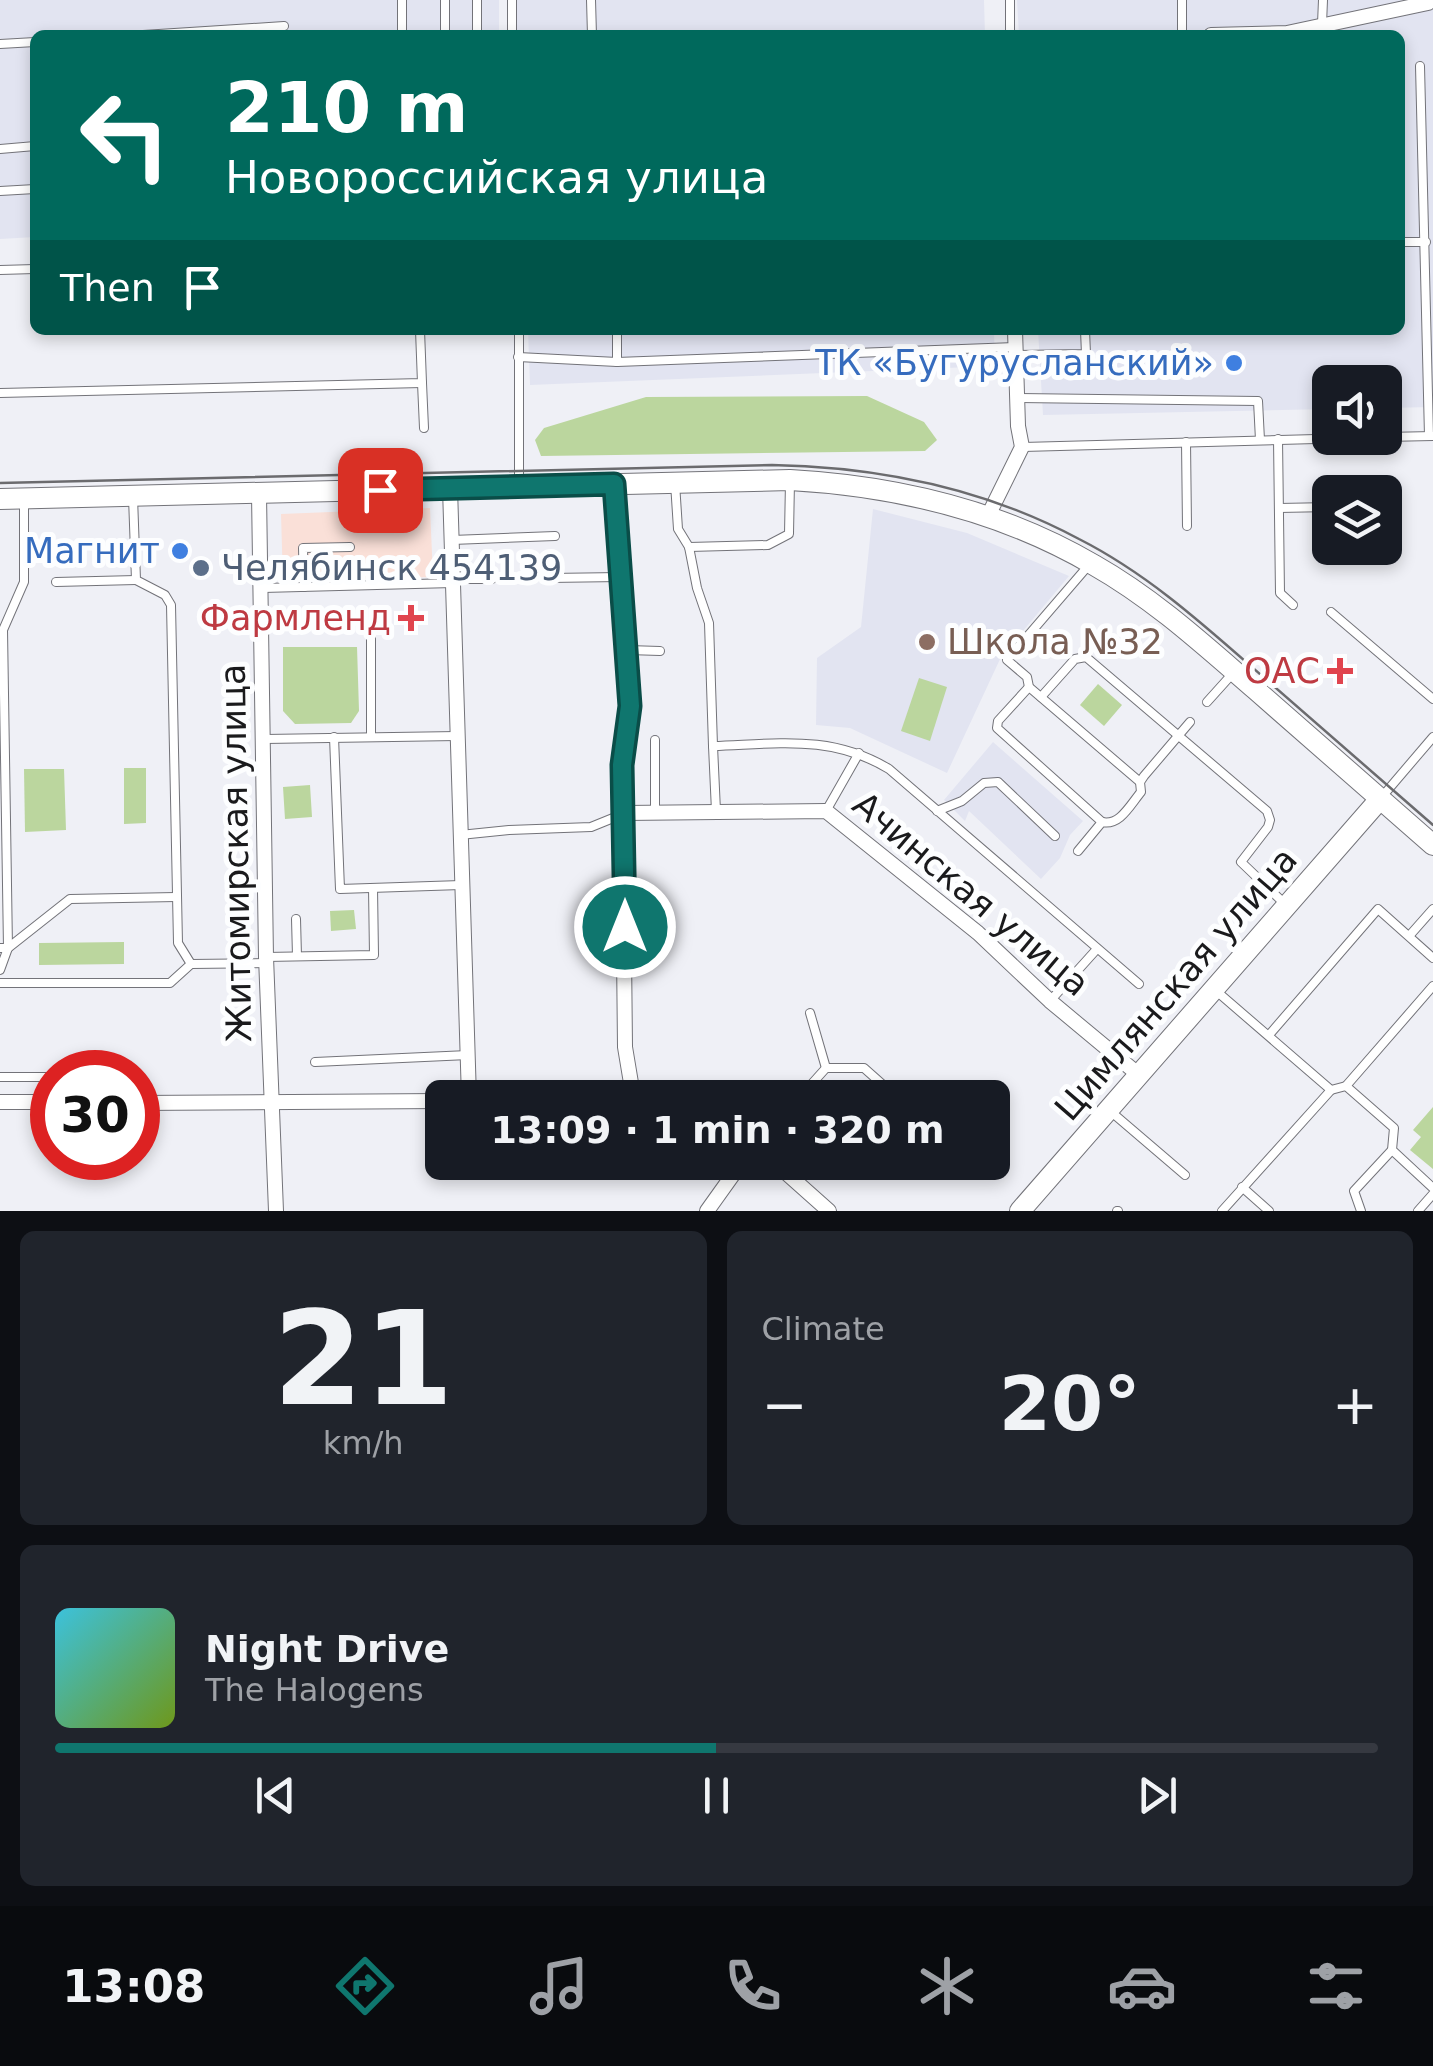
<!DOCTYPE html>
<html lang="en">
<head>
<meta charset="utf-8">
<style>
	:root { --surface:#171b24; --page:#20242c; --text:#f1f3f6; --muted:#9ea1a6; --line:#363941; --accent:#0f766e }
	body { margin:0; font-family:"DejaVu Sans",sans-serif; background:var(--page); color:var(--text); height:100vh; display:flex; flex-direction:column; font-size:38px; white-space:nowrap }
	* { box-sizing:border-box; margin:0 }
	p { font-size:32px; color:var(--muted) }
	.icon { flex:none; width:55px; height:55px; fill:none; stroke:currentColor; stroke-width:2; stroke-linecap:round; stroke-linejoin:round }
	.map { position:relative; height:1211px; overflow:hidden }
	.drawer { display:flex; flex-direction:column; gap:20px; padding:20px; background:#0d0f14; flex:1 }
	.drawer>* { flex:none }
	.guide { position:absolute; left:30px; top:30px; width:1375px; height:305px; border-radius:15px; box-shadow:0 5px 15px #0003; background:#00695c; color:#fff; overflow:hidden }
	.buttons { position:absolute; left:1312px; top:365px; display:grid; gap:20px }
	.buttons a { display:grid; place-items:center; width:90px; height:90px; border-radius:15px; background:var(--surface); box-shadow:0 5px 15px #0003; font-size:50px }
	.speed { position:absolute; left:30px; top:1050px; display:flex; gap:20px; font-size:50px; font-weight:700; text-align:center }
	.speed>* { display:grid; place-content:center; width:130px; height:130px; border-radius:50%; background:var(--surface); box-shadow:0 5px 15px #0003; line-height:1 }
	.speed .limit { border:15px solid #d22; background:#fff; color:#111 }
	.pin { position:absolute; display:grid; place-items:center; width:85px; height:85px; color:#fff; margin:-42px; border-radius:20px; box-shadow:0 5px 15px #0006 }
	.me { position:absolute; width:110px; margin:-55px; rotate:0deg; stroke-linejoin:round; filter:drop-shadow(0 0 8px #0008) }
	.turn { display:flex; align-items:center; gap:35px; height:210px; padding:0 30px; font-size:45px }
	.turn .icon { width:130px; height:130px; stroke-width:2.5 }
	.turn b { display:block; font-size:70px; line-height:85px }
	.then { display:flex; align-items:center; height:95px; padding:0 30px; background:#0003; gap:20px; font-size:38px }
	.big { font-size:75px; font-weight:700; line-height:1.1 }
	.drawer .widget { flex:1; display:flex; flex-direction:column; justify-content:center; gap:15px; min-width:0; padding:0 35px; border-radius:15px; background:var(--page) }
	.drawer .dial { align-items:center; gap:0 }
	.dial b { font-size:130px; line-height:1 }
	.song { display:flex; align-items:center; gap:30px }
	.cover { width:120px; height:120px; border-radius:15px; background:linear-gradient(135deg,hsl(190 70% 55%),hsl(80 70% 35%)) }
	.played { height:10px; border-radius:5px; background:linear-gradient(90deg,var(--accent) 50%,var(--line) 50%) }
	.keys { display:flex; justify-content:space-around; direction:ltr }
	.heat { display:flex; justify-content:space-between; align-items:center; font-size:55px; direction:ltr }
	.drawer .tiles { flex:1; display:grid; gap:20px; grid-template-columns:1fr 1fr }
	.widget:last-child { grid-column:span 2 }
	.trip { position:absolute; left:425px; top:1080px; width:585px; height:100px; border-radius:15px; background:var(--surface); box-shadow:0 5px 15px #0003; font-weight:700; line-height:100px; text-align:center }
	.tabs { display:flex; height:160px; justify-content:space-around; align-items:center; background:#090b0e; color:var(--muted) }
	.tabs .icon { width:70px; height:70px }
	.tabs .active { color:var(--accent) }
	.tabs b { font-size:45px; color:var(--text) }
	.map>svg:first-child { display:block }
	.commercial { fill:#fae0d8 }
	.built { fill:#e2e4f1 }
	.green { fill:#bbd69e }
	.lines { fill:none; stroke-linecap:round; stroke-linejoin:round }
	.lane-casing { stroke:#737379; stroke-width:10 }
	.street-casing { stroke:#737379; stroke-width:16 }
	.secondary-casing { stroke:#737379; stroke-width:22 }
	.lane { stroke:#fff; stroke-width:8 }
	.street { stroke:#fff; stroke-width:14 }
	.secondary { stroke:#fff; stroke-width:20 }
	.tram { stroke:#6b6b6e; stroke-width:2.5 }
	.route-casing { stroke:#0a4d48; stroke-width:25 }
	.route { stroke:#0f766e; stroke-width:18 }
	.shop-dot { fill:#3f7fe0; stroke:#fdfeff; stroke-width:4 }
	.service-dot { fill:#5c6f8a; stroke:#fdfeff; stroke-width:4 }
	.health-dot { fill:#e0444e; stroke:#fdfeff; stroke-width:4 }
	.education-dot { fill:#8d6e63; stroke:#fdfeff; stroke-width:4 }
	.labels { text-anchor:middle; stroke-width:10; stroke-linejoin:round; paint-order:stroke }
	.shop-label { font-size:35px; fill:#366cbe; stroke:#fdfeff; text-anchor:end }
	.service-label { font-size:35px; fill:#4e5e75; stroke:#fdfeff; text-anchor:start }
	.health-label { font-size:35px; fill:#be3a42; stroke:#fdfeff; text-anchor:end }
	.education-label { font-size:35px; fill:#785e54; stroke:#fdfeff; text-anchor:start }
	.street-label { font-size:35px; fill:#1a1a1c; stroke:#fdfeff }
</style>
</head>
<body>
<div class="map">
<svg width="1433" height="1211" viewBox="0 0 1433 1211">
	<rect width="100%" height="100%" fill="#eff0f6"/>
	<polygon class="commercial" points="430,508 433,577 283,582 281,514"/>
	<g class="built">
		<polygon points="0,0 499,0 499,35 35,35 35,237 0,239"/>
		<polygon points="512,0 984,0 985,35 514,35"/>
		<polygon points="1017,0 1433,0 1433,407 1385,408 1385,382 1330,382 1330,409 1043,415 1038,330 1400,330 1400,35 1019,35"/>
		<polygon points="528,330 994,330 995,366 530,385"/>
		<polygon points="873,509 967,533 1069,576 1001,657 947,773 850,728 816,725 817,658 861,627"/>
		<polygon points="993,742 1083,821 1070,835 1060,858 1041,879 969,811 965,821 944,800"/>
	</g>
	<g class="green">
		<polygon points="867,396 924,422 937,440 925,451 541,456 535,440 544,428 646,397"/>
		<polygon points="283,647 357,647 359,711 351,723 295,724 283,711"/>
		<polygon points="919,678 947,687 930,741 901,731"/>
		<polygon points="1098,684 1122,705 1104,726 1080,705"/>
		<polygon points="124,768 146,768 146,823 124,824"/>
		<polygon points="24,769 64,769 66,830 25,832"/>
		<polygon points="310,785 312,817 285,819 283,787"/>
		<polygon points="354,910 356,929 331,931 330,911"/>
		<polygon points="124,942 124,964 39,965 39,943"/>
		<polygon points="1433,1107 1433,1169 1410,1150 1421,1137 1413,1130"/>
	</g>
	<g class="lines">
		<g class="lane-casing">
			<g id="lane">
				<polyline points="402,0 402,35"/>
				<polyline points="445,0 445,35"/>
				<polyline points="477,0 477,35"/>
				<polyline points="512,0 512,35"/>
				<polyline points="591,0 592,35"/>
				<polyline points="1010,0 1010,35"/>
				<polyline points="1322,24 1323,0"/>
				<polyline points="143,35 284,26"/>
				<polyline points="1182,35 1182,0"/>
				<polyline points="0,44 35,42"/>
				<polyline points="1420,66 1429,436"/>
				<polyline points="0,149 35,146"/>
				<polyline points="0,191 35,189"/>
				<polyline points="1400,242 1426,242"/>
				<polyline points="0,270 35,269"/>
				<polyline points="1015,355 1086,354 1085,330"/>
				<polyline points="518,357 617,362 1015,347"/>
				<polyline points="617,362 617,330"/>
				<polyline points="422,383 424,428"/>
				<polyline points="0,393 422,383 420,330"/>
				<polyline points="1019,398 1258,401 1260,440"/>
				<polyline points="1385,437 1433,436"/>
				<polyline points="1278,439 1280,593 1293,605"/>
				<polyline points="1186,442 1187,526"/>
				<polyline points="1023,447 1353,438"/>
				<path d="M675 483 678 529 689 547 697 588 709 623 713 746C777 744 831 734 889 769L1139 984"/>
				<polyline points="519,485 519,330"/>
				<polyline points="133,497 136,580 165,595 171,605 178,943 191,964"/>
				<polyline points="1385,506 1387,506"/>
				<polyline points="1279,508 1330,507"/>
				<polyline points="452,540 555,536"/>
				<polyline points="689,547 768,545 789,534 790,482"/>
				<polyline points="1088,566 1007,660 1027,677 1029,687 1140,782"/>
				<polyline points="549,578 620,577"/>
				<polyline points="453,579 492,579"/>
				<polyline points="56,582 136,580"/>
				<polyline points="304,587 303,548 350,547"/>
				<polyline points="263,588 453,583"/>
				<polyline points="1331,612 1433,699"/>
				<polyline points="628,650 660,651"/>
				<polyline points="1029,687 998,721 997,728 1102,822"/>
				<polyline points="1041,697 1075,659 1086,657 1267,811 1270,820 1268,827 1241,862 1287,906"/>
				<polyline points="1207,702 1234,672"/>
				<polyline points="371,735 371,639"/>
				<polyline points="334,737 340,889 461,885"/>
				<polyline points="265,739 457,736"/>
				<polyline points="655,740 655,813"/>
				<polyline points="713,746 716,811"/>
				<polyline points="1381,798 1433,737"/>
				<polyline points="826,811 859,753"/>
				<polyline points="937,811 962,801 984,783 998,782 1055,836"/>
				<polyline points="460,835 509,830 591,827 623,814"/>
				<path d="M1078 851 1102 822C1120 826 1130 805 1141 792L1140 782 1144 776 1190 722"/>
				<polyline points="296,919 297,956"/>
				<polyline points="1410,935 1433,909"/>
				<polyline points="0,948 8,948 70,899 176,897"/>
				<polyline points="266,957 374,955 373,888"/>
				<polyline points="0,970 8,948 3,630 24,582 24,500"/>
				<polyline points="0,983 170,983 191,964 266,963"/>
				<polyline points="1214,989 1331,1090 1346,1086 1394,1128 1392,1150 1433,1188"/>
				<polyline points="1050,1001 1096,950"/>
				<polyline points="810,1013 826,1068"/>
				<polyline points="1269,1035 1378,909 1433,958"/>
				<polyline points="315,1062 468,1055"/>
				<polyline points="0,1077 52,1077"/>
				<polyline points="1346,1086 1433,986"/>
				<polyline points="799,1098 826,1068 864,1068 882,1084"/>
				<polyline points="1109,1110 1185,1175"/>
				<polyline points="1242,1187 1269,1211"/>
				<polyline points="1117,1211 1118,1211"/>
				<polyline points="1222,1211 1331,1090"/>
				<polyline points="1361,1211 1354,1191 1392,1150"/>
				<polyline points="1418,1211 1433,1194"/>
			</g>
		</g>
		<g class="street-casing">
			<g id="street">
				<polyline points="1211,35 1287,33 1428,3"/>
				<polyline points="614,484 616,539 628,650 629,706 622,765 625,1047 633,1095"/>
				<polyline points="450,488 469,1098"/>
				<polyline points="259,494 266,957 276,1211"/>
				<polyline points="988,516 1022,447 1018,426 1015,330"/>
				<polyline points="625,813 826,811 978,933 1050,1001 1139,1075"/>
				<polyline points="510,1098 543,1095 680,1098"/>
				<polyline points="0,1102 52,1102"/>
				<polyline points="138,1103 442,1101"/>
				<polyline points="774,1162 829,1211"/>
				<polyline points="707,1211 742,1162"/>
			</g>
		</g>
		<g class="secondary-casing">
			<g id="secondary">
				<path d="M0 499 790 480C897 486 1000 510 1094 565 1154 599 1204 645 1256 690 1315 742 1374 793 1433 845"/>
				<polyline points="1020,1211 1380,799"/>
			</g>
		</g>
		<use href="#lane" class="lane"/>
		<use href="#street" class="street"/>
		<use href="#secondary" class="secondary"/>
		<path class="tram" d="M0 483 772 465C879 467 984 488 1079 539 1148 574 1204 625 1261 675 1319 725 1376 775 1433 825"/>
	</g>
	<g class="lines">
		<g class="route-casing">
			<polyline id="route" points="380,490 614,484 630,706 622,765 625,927"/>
		</g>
		<use href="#route" class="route"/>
	</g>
	<g class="shop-dot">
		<circle cx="1234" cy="363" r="10"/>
		<circle cx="180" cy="551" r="10"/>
	</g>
	<circle class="service-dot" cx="201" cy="568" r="10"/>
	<g class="health-dot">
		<path d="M406 603h10v10h10v10h-10v10h-10v-10h-10v-10h10z"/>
		<path d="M1335 656h10v10h10v10h-10v10h-10v-10h-10v-10h10z"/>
	</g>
	<circle class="education-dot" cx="927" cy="642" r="10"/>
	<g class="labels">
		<g class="shop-label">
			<text x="1214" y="375">ТК «Бугурусланский»</text>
			<text x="160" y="563">Магнит</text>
		</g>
		<g class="service-label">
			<text x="221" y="580">Челябинск 454139</text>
		</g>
		<g class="health-label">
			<text x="391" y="630">Фармленд</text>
			<text x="1320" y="683">ОАС</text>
		</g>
		<g class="education-label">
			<text x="947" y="654">Школа №32</text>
		</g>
		<g class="street-label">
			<text transform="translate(236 853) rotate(-91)" y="12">Житомирская улица</text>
			<text transform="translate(971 894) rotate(40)" y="12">Ачинская улица</text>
			<text transform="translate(1176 984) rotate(-49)" y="12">Цимлянская улица</text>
		</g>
	</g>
</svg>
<div class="buttons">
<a><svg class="icon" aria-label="sound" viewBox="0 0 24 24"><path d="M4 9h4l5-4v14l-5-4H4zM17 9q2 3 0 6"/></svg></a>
<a><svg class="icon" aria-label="layers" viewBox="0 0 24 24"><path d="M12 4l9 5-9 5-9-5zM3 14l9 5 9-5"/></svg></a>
</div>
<div class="speed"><div class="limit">30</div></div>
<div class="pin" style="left:380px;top:490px;background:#d93025"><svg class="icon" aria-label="arrive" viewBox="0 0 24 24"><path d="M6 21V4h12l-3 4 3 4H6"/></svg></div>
<svg class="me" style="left:625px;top:927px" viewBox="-20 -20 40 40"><circle r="17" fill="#0f766e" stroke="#fff" stroke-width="3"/><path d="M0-11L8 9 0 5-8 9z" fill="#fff"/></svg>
<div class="trip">13:09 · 1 min · 320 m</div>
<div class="guide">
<div class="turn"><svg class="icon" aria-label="left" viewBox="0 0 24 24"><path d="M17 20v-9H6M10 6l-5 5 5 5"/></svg><div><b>210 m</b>Новороссийская улица</div></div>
<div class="then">Then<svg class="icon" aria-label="arrive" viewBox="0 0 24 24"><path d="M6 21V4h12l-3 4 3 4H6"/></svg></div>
</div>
</div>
<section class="drawer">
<div class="tiles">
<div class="widget dial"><b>21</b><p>km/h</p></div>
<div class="widget"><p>Climate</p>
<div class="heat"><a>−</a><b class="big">20°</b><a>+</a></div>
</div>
<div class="widget">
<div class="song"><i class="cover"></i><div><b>Night Drive</b><p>The Halogens</p></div></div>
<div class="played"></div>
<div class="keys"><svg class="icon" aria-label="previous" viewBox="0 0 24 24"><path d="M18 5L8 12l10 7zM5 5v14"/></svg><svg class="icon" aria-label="pause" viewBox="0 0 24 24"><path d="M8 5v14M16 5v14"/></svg><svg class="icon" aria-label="next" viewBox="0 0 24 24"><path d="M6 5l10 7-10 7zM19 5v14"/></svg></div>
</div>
</div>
</section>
<nav class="tabs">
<b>13:08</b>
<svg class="icon active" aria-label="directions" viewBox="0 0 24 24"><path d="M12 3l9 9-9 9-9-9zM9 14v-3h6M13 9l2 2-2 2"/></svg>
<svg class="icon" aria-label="music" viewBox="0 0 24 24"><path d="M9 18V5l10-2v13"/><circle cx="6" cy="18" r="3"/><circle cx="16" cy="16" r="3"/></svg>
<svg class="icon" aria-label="phone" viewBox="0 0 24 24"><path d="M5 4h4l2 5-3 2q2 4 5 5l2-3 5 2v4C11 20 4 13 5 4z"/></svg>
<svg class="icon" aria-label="climate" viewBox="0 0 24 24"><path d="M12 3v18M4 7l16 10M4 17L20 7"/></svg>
<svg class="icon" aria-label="car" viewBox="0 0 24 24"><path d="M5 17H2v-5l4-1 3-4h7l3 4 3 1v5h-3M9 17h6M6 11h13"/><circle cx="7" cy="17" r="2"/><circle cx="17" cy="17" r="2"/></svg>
<svg class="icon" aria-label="filters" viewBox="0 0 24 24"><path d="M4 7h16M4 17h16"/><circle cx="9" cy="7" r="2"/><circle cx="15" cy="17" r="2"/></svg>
</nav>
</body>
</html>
